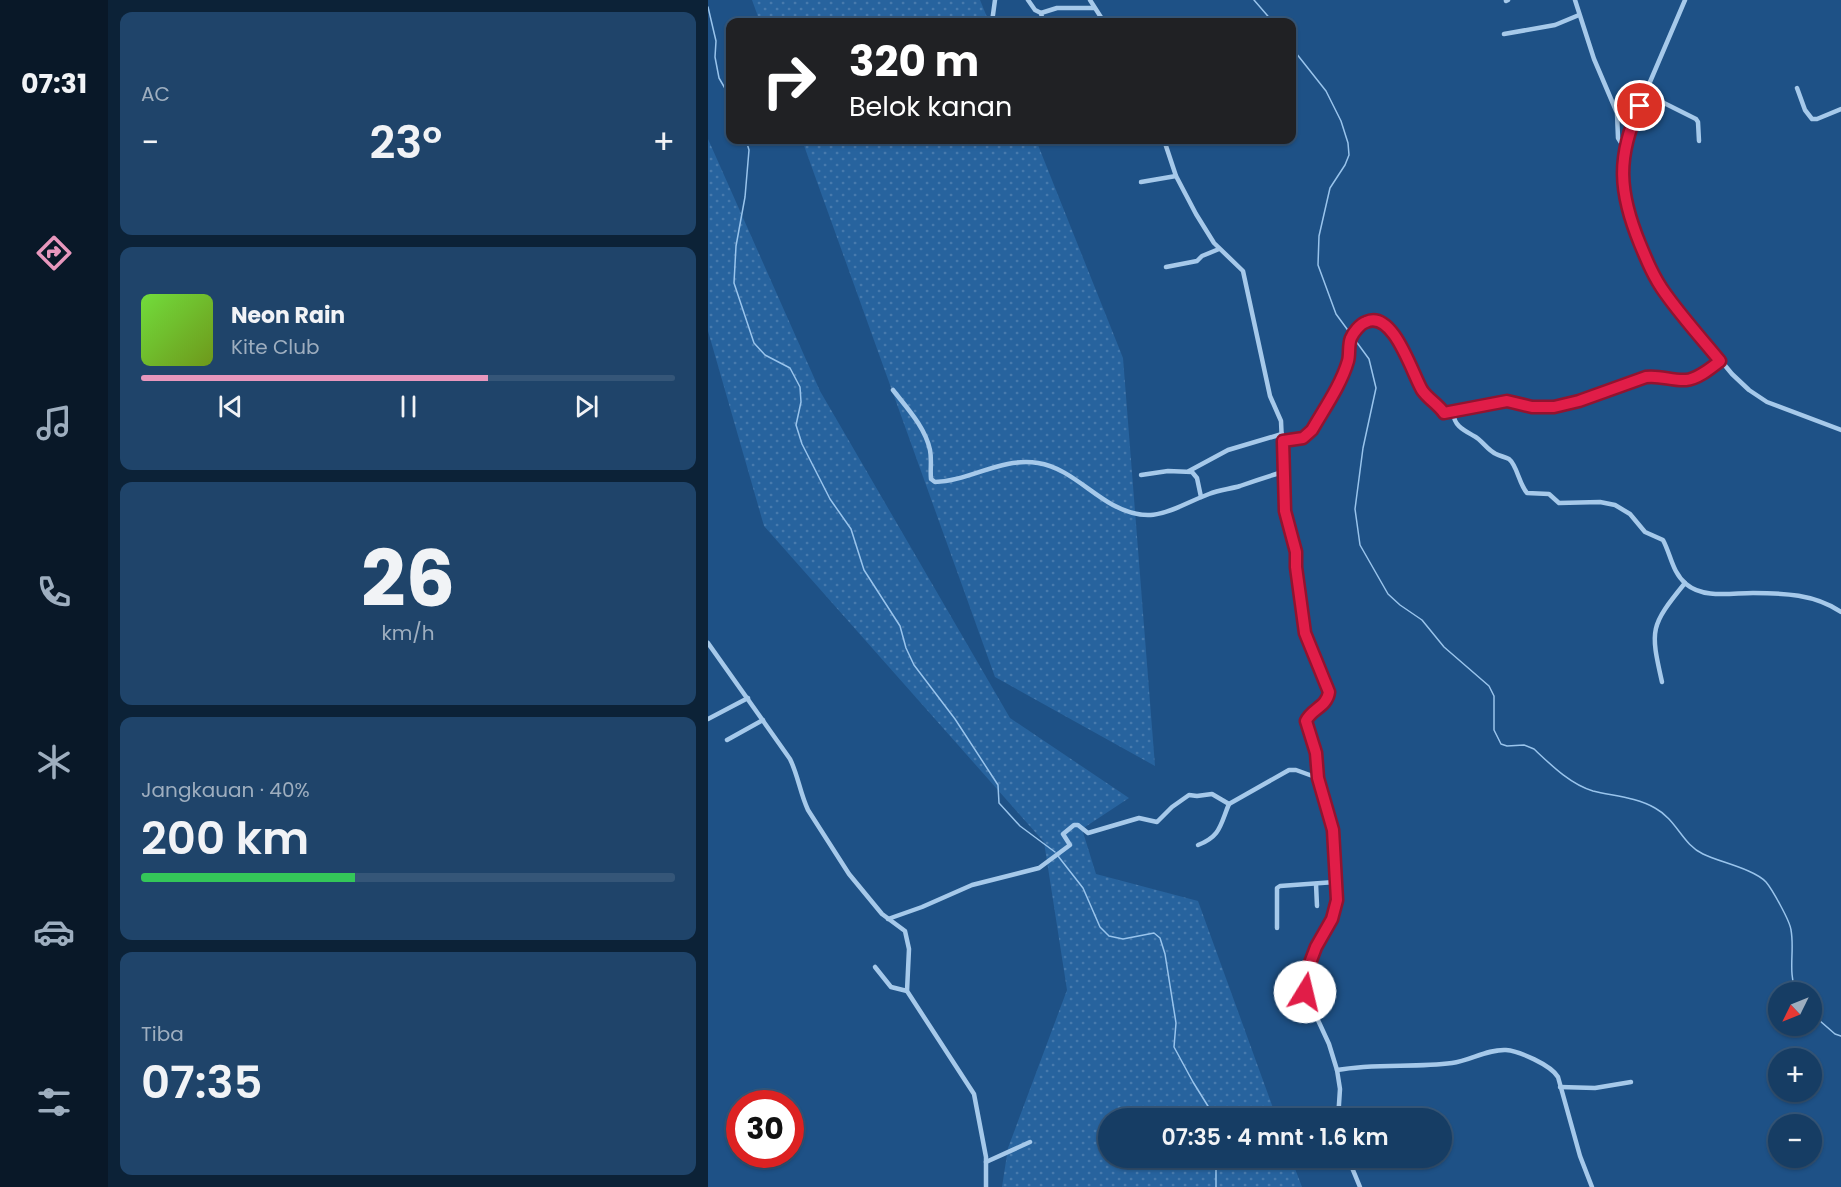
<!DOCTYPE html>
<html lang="id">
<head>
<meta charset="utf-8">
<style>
	:root { --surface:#163d64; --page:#1f446a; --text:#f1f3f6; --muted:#9eaebf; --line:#355678; --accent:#e797bd }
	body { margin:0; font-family:Poppins,sans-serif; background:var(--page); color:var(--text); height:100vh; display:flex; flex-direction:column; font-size:22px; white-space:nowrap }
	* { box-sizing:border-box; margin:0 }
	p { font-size:20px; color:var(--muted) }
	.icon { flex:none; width:33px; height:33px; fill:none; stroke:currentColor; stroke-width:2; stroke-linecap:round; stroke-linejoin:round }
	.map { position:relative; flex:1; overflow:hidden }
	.sheet { display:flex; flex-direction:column; gap:12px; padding:12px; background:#0c2237; width:600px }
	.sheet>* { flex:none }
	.guide { position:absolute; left:18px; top:18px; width:570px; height:126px; border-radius:12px; box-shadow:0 2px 4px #0004,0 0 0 2px var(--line); background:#202124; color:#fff; overflow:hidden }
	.needle { width:39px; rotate:227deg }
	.controls { position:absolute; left:1060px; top:982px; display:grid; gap:12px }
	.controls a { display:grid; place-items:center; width:54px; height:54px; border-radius:50%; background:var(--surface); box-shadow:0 2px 4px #0004,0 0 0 2px var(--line); font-size:30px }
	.speed { position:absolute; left:18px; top:1090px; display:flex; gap:12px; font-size:30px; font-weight:700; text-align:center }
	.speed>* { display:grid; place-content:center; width:78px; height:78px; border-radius:50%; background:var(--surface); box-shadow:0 2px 4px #0004,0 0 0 2px var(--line); line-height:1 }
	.speed .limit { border:9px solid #d22; background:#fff; color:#111 }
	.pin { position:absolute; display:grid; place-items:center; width:51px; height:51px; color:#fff; margin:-26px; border:3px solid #fff; border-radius:50%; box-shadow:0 2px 6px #0007 }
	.me { position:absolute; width:66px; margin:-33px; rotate:9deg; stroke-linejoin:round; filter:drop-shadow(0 0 4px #0008) }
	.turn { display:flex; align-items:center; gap:21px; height:126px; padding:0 24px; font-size:27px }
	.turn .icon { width:78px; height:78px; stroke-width:2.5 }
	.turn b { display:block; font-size:42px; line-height:51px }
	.big { font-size:45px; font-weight:600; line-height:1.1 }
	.sheet .widget { flex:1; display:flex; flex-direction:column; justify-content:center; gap:9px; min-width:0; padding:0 21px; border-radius:12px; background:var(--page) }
	.sheet .dial { align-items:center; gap:0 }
	.dial b { font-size:78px; line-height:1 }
	.song { display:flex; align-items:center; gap:18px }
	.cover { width:72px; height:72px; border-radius:9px; background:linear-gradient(135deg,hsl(100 70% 55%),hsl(80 70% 35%)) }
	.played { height:6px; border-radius:3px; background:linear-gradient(90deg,var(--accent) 65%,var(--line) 65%) }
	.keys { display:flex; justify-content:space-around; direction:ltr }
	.heat { display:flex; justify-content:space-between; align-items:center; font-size:33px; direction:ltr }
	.charge { height:9px; border-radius:4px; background:linear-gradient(90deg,#34c759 40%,var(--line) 0) }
	.trip { position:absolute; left:390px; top:1108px; width:354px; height:60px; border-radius:30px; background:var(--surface); box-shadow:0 2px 4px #0004,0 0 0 2px var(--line); font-weight:600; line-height:60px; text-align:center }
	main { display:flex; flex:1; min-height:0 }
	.dock { display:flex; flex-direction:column; width:108px; justify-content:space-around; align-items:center; background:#091828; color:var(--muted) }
	.dock .icon { width:42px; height:42px }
	.dock .active { color:var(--accent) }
	.dock b { font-size:27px; color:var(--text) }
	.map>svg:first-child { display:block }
	.green { fill:url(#green-dots) }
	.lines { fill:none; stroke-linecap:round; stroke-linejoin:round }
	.stream { stroke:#99c4ec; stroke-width:1.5 }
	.street { stroke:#a6c9ea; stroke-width:4.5 }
	.route-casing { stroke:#92132f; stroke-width:15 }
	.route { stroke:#e11d48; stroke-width:10 }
</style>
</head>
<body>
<main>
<nav class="dock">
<b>07:31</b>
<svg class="icon active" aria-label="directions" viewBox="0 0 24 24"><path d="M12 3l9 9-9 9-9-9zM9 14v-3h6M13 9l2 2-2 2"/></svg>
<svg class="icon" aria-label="music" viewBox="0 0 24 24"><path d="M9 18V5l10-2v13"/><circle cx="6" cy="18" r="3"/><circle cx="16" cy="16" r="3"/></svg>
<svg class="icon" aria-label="phone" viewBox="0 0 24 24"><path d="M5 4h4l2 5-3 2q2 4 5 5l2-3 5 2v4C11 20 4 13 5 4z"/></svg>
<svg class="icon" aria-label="climate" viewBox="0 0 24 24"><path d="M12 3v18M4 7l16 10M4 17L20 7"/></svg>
<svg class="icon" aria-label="car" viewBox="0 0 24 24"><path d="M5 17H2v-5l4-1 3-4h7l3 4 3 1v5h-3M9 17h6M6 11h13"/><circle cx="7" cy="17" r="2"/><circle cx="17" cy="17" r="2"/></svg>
<svg class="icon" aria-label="filters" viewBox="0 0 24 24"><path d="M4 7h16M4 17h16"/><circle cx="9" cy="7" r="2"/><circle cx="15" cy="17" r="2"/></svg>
</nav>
<section class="sheet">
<div class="widget"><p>AC</p>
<div class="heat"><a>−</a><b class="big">23°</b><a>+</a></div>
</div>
<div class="widget">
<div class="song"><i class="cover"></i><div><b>Neon Rain</b><p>Kite Club</p></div></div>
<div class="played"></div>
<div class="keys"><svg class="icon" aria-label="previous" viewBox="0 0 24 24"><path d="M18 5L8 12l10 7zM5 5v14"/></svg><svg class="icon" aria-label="pause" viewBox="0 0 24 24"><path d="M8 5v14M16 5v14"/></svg><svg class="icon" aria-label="next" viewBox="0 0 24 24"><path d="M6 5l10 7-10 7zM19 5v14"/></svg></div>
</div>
<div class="widget dial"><b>26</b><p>km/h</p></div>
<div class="widget"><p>Jangkauan · 40%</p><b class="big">200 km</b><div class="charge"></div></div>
<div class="widget"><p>Tiba</p><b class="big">07:35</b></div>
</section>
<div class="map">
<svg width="1133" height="1187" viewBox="0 0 1133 1187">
	<defs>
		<pattern id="green-dots" width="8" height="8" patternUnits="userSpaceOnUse" patternTransform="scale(1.5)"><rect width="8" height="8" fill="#27639e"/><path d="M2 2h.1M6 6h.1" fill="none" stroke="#477aad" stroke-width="1.8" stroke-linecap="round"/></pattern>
	</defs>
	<rect width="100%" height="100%" fill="#1e5186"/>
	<g class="green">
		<polygon points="44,0 272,0 281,22 52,22"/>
		<polygon points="0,139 112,391 302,718 421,798 374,829 388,874 490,901 569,1119 400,1119 400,1158 583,1158 594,1187 294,1187 300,1148 359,990 336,842 56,526 0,331"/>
		<polygon points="94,140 328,140 415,358 447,766 287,677"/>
	</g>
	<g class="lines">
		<g class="stream">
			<polyline points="546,0 565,22"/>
			<polyline points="0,7 8,41 7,57 11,78 22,97"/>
			<path d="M584 48 618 91 633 121 640 143 641 155 637 165 622 188 611 236 610 265 628 314 661 359 668 388 655 448 647 509 652 545 680 594 692 605 714 620 736 647 781 686 786 696V730L793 744 799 746 816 745 826 749C843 765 862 784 885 791 905 796 928 797 947 808 969 820 974 844 995 854 1011 862 1046 869 1058 882 1064 889 1082 921 1083 930 1087 951 1079 973 1089 993"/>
			<polyline points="38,140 41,150 37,197 28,246 26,283 46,343 57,355 82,368 92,387 93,402 88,425 94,444 122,499 143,529 156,570 192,626 198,648 206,665 247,719 290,785 291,803 312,826 347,852"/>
			<polyline points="350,856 375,888 392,927 401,936 415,939 446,933 452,938 457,954 468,1023 466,1047 485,1082 508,1119"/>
			<polyline points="1104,1014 1127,1034 1133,1036"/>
			<polyline points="508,1158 508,1187"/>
		</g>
		<g class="street">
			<polyline points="320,0 327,10 333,13 349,8 386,8"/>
			<polyline points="382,0 396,22"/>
			<polyline points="867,0 886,59 909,113 910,138 917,149"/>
			<polyline points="977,0 927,117 917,149 915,178 920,214 937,257 957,293 1024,374 1041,390 1059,402 1133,430"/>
			<polyline points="798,1 800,0"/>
			<polyline points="333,13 335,22"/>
			<polyline points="284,22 287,0"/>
			<polyline points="796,34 847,25 871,15"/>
			<polyline points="1089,88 1097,110 1104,119 1109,119 1133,109"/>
			<polyline points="938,94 988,119 990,122 991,141"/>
			<path d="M456 140 468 176 488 214 506 243 535 271 562 396 573 421 577 511 588 552V567L597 633 621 692C619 707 603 709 598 721L608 753 610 778 625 830 629 900 624 919 608 947 602 963 597 982V992L621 1044 629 1070 632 1089 630 1119"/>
			<polyline points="433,182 468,176"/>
			<polyline points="458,267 489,261 494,256 511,249"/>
			<path d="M185 390C199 408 217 427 222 450 224 460 222 469 223 479L227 482C262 481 293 457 330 463 358 467 381 492 405 505 446 527 464 508 501 494 511 490 522 489 532 486 546 481 561 476 575 472"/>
			<path d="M746 412C744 425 757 431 766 436 774 440 779 450 788 454 792 456 797 457 801 459 809 465 811 484 819 493L841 494 851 503 892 502 907 505 922 514 937 532 955 540C963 555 964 572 978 584 996 599 1023 593 1045 593 1075 593 1107 594 1133 612"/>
			<path d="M575 441 595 438 604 430C616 409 633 385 640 361 642 354 640 345 643 338 645 333 652 324 658 322 685 309 704 373 714 390 720 399 730 404 736 413L799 401 829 407H846L871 401 938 377C952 375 964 381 978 380 990 379 1003 368 1013 361"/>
			<polyline points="481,471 520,450 574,434"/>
			<polyline points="433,475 460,471 484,472 489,478 493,497"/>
			<path d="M0 643 82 759C90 775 92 793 100 810L141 874 174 914 197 931 201 949 199 991 266 1094 278 1157V1187"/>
			<path d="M954 682C942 629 942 626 977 583"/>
			<polyline points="0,719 40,698"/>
			<polyline points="19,740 55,720"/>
			<path d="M490 845C513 836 512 825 521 804"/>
			<polyline points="608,884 609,906"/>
			<polyline points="180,919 214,907 264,885 331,868 362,845 355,834 366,825 370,825 380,833 431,818 449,822 464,807 481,795 489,796 504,794 521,804 581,770 588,770 610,778"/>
			<polyline points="569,928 569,888 572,886 627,882"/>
			<polyline points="167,967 183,987 199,991"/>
			<path d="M629 1070C668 1063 706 1068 744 1063 762 1061 779 1049 798 1050 811 1051 843 1065 850 1077L872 1156 884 1187"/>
			<polyline points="852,1087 887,1088 923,1082"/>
			<polyline points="640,1158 652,1187"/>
			<polyline points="278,1162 322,1142"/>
		</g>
	</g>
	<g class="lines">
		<g class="route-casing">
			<path id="route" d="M597 992V982L602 963 608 947 624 919 629 900 625 830 610 778 608 753 598 721C603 709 619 707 621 692L597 633 588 567V552L577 511 575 441 595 438 604 430C616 409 633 385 640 361 642 354 640 345 643 338 645 333 652 324 658 322 685 309 704 373 714 390 720 399 730 404 736 413L799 401 824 407H846L871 401 938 377C952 375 964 381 978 380 990 379 1003 368 1012 361 994 339 974 317 957 293 946 278 939 261 932 244 911 193 908 157 932 106"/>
		</g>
		<use href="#route" class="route"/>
	</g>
</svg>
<div class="controls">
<a><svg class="needle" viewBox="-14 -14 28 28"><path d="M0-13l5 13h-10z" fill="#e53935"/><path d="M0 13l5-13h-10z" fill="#9eaebf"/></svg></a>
<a>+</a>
<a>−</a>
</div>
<div class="speed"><div class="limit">30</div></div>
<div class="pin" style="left:932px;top:106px;background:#d93025"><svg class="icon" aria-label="arrive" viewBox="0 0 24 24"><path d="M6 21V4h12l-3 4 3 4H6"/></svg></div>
<svg class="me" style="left:597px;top:992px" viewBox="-20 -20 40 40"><circle r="19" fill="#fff"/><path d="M0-13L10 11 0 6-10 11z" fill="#e11d48"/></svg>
<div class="trip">07:35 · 4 mnt · 1.6 km</div>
<div class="guide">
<div class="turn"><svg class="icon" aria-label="right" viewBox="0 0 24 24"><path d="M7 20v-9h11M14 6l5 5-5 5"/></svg><div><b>320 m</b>Belok kanan</div></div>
</div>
</div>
</main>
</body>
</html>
